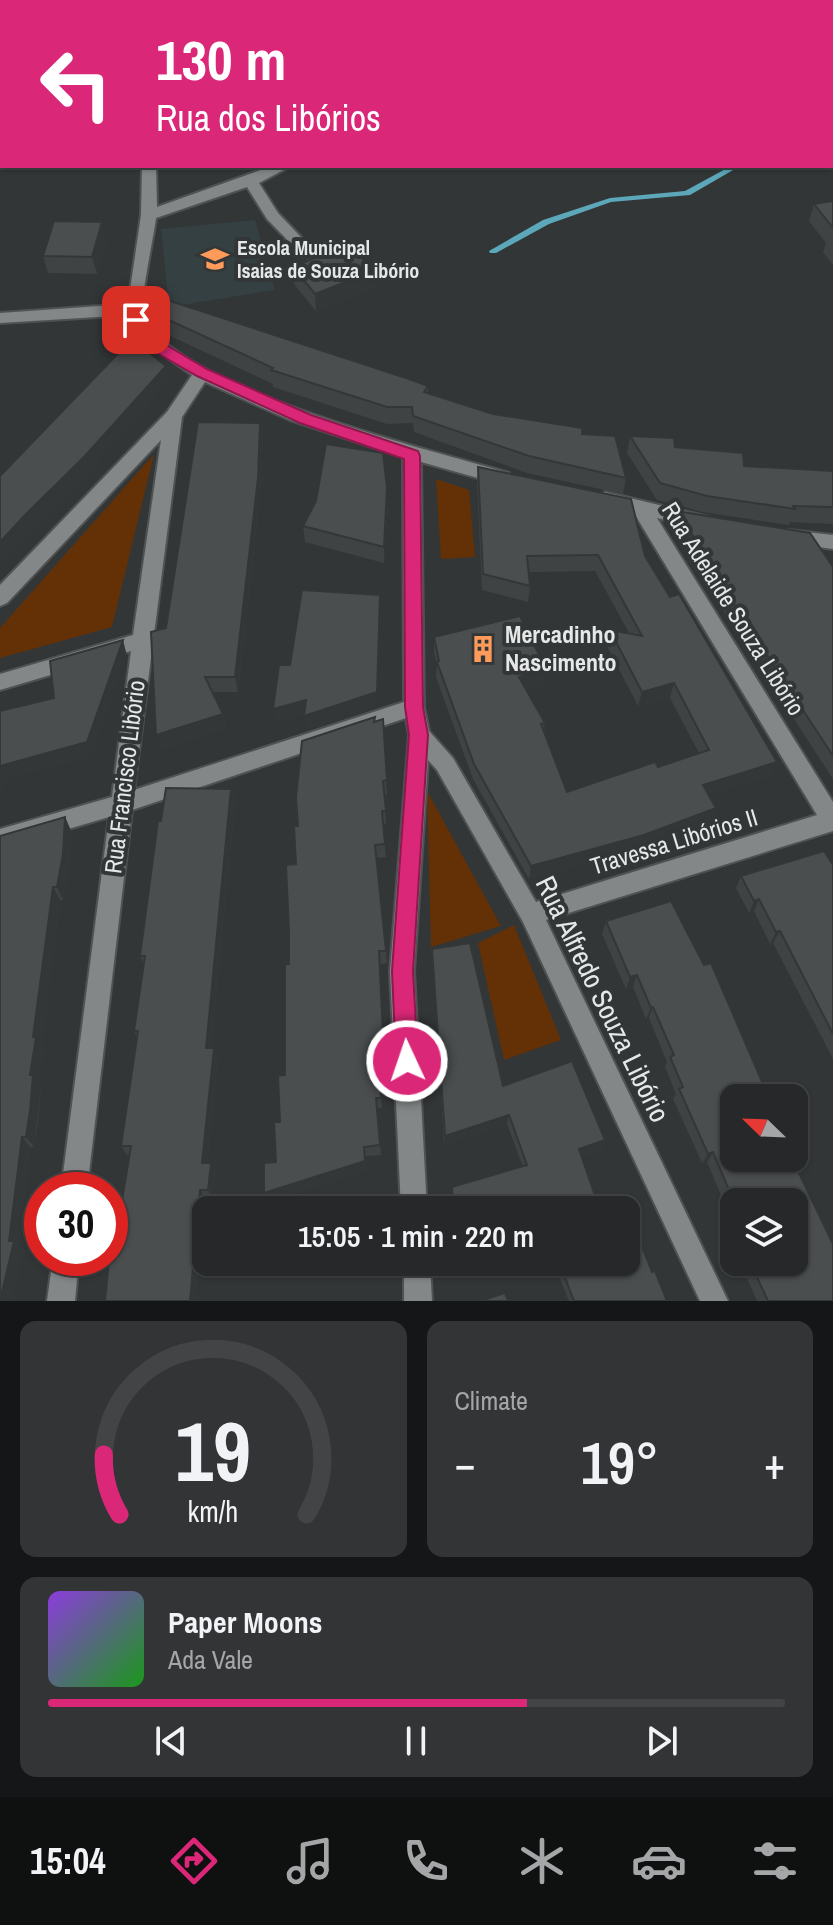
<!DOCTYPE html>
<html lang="en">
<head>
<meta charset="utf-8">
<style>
	:root { --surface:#262829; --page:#323435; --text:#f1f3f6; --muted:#a4a6a8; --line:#424446; --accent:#db2777 }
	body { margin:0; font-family:"Archivo Narrow",sans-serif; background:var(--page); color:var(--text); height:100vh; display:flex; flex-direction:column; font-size:30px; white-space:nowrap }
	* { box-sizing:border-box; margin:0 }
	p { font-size:26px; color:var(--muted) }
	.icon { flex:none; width:44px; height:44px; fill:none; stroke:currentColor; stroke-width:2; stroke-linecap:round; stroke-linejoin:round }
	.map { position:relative; height:1301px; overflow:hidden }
	.panel { display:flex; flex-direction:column; gap:20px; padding:20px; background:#151617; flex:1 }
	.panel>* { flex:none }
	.top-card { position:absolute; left:0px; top:0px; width:834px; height:168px; box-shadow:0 2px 6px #0004,0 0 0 2px var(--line); background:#db2777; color:#fff; overflow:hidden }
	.needle { width:52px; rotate:293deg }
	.controls { position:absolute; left:720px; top:1084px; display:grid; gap:16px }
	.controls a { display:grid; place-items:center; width:88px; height:88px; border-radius:16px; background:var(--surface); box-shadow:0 2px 6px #0004,0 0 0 2px var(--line); font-size:40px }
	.speed { position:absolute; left:24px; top:1172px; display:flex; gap:16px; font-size:40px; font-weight:700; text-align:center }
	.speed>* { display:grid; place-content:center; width:104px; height:104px; border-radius:50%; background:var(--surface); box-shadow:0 2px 6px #0004,0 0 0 2px var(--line); line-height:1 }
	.speed .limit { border:12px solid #d22; background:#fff; color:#111 }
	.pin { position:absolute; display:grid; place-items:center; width:68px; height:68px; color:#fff; margin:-34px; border-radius:16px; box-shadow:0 4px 12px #0006 }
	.me { position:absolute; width:88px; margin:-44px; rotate:357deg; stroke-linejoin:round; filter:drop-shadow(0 0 6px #0008) }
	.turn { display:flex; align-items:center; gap:28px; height:168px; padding:0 24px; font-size:36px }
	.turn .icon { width:104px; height:104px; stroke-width:2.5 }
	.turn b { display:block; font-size:56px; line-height:68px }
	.big { font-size:60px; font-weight:600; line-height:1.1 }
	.panel .card { flex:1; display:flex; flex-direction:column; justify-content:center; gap:12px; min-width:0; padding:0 28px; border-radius:16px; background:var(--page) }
	.panel .dial { align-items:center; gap:0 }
	.dial svg { height:208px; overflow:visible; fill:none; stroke:var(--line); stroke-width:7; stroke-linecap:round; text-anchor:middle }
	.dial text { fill:var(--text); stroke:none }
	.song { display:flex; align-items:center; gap:24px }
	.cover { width:96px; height:96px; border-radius:12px; background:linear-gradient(135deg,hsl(270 70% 55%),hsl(120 70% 35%)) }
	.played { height:8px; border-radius:4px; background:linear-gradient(90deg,var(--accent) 65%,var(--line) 65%) }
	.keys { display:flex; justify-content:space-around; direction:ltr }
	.heat { display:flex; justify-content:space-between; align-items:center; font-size:44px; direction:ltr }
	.panel .tiles { flex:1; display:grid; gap:20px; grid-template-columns:1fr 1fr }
	.card:last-child { grid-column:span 2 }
	.trip { position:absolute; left:192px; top:1196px; width:448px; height:80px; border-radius:16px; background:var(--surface); box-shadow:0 2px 6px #0004,0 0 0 2px var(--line); font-weight:600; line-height:80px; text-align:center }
	.dock { display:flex; height:128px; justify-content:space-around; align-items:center; background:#0f1010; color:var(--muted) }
	.dock .icon { width:56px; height:56px }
	.dock .selected { color:var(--accent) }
	.dock b { font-size:36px; color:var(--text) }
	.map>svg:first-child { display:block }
	.built { fill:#354043 }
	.green { fill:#643006 }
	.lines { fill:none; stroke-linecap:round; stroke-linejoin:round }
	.stream { fill:#5ca8ba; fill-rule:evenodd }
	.minor-casing { stroke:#4f5253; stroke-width:4 }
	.minor { fill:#838788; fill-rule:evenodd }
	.wall { fill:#404344 }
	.shaded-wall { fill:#343737 }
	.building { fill:#4b4e4f; stroke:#343737; stroke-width:2 }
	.route { fill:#db2777; stroke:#8e194d; stroke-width:2 }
	.labels { text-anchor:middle; stroke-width:8; stroke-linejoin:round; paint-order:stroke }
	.far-poi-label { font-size:20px; font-weight:bold; fill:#e6e8e8; stroke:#323637; text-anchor:start }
	.street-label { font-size:24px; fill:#e6e8e8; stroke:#323637 }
	.poi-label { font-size:24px; font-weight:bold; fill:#e6e8e8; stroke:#323637; text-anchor:start }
	.near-street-label { font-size:28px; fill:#e6e8e8; stroke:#323637 }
</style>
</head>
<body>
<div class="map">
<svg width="833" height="1301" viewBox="0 0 833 1301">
	<rect width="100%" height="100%" fill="#323637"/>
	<polygon class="built" points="255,220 275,290 169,307 161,229"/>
	<g class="green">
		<polygon points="154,454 112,627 0,658 0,628"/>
		<polygon points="436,479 469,490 475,557 441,559"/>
		<polygon points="427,791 501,926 431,947"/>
		<polygon points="514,925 561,1040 504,1060 478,943"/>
	</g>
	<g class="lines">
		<g class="stream">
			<polygon points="832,105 833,105 832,110"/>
			<polygon points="731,166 740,166 690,195 611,202 549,224 496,253 490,253 489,251 543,220 610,198 685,191"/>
		</g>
		<g class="minor-casing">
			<g id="minor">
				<polygon points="0,2 2,3 2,11 0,10"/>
				<path d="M142 166H156L157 207 272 166H291L259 183 278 213 316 253 308 258 303 256 267 219 247 187 156 218C154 236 141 294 143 309 155 384 442 453 509 473L512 478 503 485 421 462 424 707 429 731 453 758 536 902 817 815 634 513 599 504 596 499 605 492 709 517 711 522 702 529 657 518 833 802V831L546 920 728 1301H700L523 922 437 770 428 760 414 971 427 1210H401L390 971 409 735 406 718 132 810 87 1190H61L109 817 0 849V829L112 797 131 651 0 690V674L133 635 161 440 7 603 0 606V585L167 412 192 375 144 341 130 315 0 323V313L128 304 141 215ZM205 382 290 420 403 457 404 702 134 790 182 417Z"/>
				<polygon points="789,530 833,535 833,549 782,542 780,537"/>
				<polygon points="53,1258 79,1258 75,1301 47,1301"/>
				<polygon points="404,1262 430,1262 432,1301 404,1301"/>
			</g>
		</g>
		<use href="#minor" class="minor"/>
	</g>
	<g class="wall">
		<polygon points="833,201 833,265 823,252 826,243 809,221 814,204"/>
		<polygon points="106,239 97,274 48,273 43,256"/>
		<polygon points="328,255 376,287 316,311 294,284 293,267"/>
		<polygon points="160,316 428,386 428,393 493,414 582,434 626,478 623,494 527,473 414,432 413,423 387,424 273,387 273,384 164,333"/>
		<polygon points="260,423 263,439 260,495 238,692 212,692 223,714 226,728 160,750 166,628"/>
		<polygon points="630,436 675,447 744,466 833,471 833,524 790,522 789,525 703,512 657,500 627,453"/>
		<polygon points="478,467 645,556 771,776 709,795 716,808 711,822 640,848 529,879 473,779 436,677 437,664 434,653 434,637 546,669 544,684 526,689 545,723 544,729 567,792 658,767 699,753 670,698 638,706 607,646 610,630 629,633 595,571 529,572 530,586 528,602 482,590 477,483"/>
		<polygon points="388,504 384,563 305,542 303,526"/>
		<polygon points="677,511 833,567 833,779 715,598 717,593 673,526"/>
		<polygon points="383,719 387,795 384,795 386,824 383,825 386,857 376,858 387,963 380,964 385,1067 379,1067 382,1108 377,1108 381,1155 365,1156 366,1170 268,1202 264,1193 276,1162 285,1075 289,964 296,864 375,722"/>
		<polygon points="231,789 235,803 211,1048 218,1058 207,1163 215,1172 212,1198 122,1201 129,1155 127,1155 121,1146 137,1037 134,1031 144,965 140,956 161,821"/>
		<polygon points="65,817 71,831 69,868 63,900 60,900 41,1045 44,1048 38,1082 41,1085 38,1121 34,1147 30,1147 18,1245 23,1249 11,1301 0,836"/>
		<polygon points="833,865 833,1059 773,943 770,944 754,911 749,913 736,888 741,876"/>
		<polygon points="606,921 734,1098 806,1166 799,1174 833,1301 757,1301 740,1262 794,1262 734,1202 734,1250 723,1225 730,1217 707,1162 702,1163 673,1099 676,1094 665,1067 667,1062 649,1018 646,1019 633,987 626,989 602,934"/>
		<polygon points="470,943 503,1086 572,1061 605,1140 601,1149 582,1156 600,1210 624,1201 652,1272 655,1271 667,1301 569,1301 553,1262 626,1262 626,1210 452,1210 452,1187 523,1167 507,1124 444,1144 432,949"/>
	</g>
	<g class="shaded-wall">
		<polygon points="586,0 619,0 615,2 582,2"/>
		<polygon points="102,222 106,239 97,274 92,257"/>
		<polygon points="376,270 376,287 316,311 315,294"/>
		<polygon points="166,366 169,382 89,473 32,530 0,565 0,542"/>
		<polygon points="260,423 263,439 260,495 238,692 235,677"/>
		<polygon points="387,488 388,504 384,563 384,547"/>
		<polygon points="380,595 377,708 306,731 304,716"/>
		<polygon points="123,640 127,656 92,757 2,782 4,791 0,792 0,766"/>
		<polygon points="546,669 544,684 518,692 519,677"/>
		<polygon points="674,683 670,698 638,706 642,692"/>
		<polygon points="306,700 308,715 275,724 273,709"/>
		<polygon points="223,714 226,728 160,750 156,735"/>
		<polygon points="777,762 771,776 698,799 703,785"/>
		<polygon points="231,789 235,803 210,1058 206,1048"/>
		<polygon points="716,808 711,822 640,848 529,879 531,866"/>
		<polygon points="65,817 71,831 69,868 63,900 57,887"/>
		<polygon points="53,887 60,900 41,1045 44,1048 38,1082 41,1085 34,1147 26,1137 30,1075 33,1037"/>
		<polygon points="759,899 754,911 749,913 754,901"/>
		<polygon points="780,931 773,943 770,944 776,932"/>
		<polygon points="637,975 633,987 626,989 630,977"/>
		<polygon points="653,1007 649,1018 646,1019 651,1008"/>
		<polygon points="214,1048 218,1058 206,1172 202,1163"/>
		<polygon points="509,1115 507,1124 444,1144 445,1136"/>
		<polygon points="22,1137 30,1147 18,1245 23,1249 11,1301 1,1301"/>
		<polygon points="605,1140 601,1149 576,1158 579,1149"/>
		<polygon points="364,1147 366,1170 268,1202 264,1193"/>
		<polygon points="713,1152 707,1162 702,1163 708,1154"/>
		<polygon points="211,1163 215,1172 212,1198 208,1190"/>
		<polygon points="200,1190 205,1198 196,1301 190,1301"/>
	</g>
	<g class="building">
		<polygon points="521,0 586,0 582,2 517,2"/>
		<polygon points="833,201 833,228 814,204"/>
		<polygon points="54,221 102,222 92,257 43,256"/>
		<polygon points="348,246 376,270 315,294 293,267 326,253 328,255"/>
		<polygon points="167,300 409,379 428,386 424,392 493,414 582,428 582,434 615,436 626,478 529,456 413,416 412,407 387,407 271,370 273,368 160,316"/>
		<polygon points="132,339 166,366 84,457 26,514 0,542 0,476"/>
		<polygon points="198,422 260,423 258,478 235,677 205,677 223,714 156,735 151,632 166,628"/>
		<polygon points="630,436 674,438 675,447 743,453 744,466 833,471 833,507 793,506 795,509 707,496 660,483"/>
		<polygon points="326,444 383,453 387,488 384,547 303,526 316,501"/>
		<polygon points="478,467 631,499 645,556 670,597 679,594 777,762 703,785 716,808 644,835 531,866 474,764 437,662 439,661 434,637 520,616 546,669 519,677 545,723 541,724 567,792 655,762 658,767 709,750 674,683 642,692 610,630 642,636 598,555 527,556 530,586 483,574"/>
		<polygon points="677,511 810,533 833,567 833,756 720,583 723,582"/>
		<polygon points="302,590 380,595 377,692 304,716 306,700 273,709 279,665 290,665"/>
		<polygon points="123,640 87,742 0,766 0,711 54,698 50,661"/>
		<polygon points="375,717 374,722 383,719 387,780 383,781 386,811 382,811 385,844 375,845 386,951 379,951 384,1056 378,1057 381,1098 376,1098 380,1145 364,1147 365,1161 264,1193 264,1163 276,1162 274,1122 280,1122 278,1076 285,1075 285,964 289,964 289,931 286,865 296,864 294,826 298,826 296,797 302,741"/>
		<polygon points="166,788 231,789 206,1048 214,1048 202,1163 211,1163 208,1190 200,1190 190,1301 105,1301 115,1201 122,1201 131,1146 121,1146 138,1031 134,1031 145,956 140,956 158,821 161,821"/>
		<polygon points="65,817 63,854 57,887 53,887 33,1037 36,1037 30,1075 33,1075 30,1111 26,1137 22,1137 9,1241 14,1241 0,1301 0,836"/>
		<polygon points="824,851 833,865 833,1034 780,931 776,932 759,899 754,901 741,876"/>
		<polygon points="671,901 704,965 711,963 769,1098 734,1098 734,1158 794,1158 794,1141 806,1166 797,1169 833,1244 833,1301 768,1301 750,1262 794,1262 794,1202 734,1202 713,1152 708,1154 679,1089 683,1087 670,1057 674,1055 653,1007 651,1008 637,975 630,977 606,921"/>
		<polygon points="470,943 503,1086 572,1061 605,1140 579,1149 600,1210 624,1201 652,1272 655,1271 667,1301 574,1301 559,1262 626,1262 626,1210 453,1210 452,1187 527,1165 509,1115 445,1136 432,949"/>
		<polygon points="734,1215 734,1227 729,1217"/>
		<polygon points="505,1293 508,1301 480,1301"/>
	</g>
	<polygon class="route" points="136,315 141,317 163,343 207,369 311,415 418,451 420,456 423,707 428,735 413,971 418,1061 415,1069 407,1072 399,1069 396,1061 392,971 409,735 405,707 404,459 300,423 197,376 152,350 129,320"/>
	<defs>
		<g id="school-bare" transform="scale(2.16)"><path d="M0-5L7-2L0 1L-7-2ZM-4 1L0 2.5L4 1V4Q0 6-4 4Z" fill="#ff9b5a" stroke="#323637" stroke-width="2.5" paint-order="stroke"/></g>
		<g id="building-bare" transform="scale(2.16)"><path d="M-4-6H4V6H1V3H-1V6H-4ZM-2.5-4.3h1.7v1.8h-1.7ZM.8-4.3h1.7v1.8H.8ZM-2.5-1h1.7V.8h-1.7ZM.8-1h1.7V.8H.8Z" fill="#ff9b5a" stroke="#323637" stroke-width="2.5" paint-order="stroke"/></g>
	</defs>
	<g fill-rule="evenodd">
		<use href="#school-bare" x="215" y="259"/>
		<use href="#building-bare" x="483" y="649"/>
	</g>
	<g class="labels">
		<g class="far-poi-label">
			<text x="237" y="255">Escola Municipal<tspan x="237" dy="23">Isaias de Souza Libório</tspan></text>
		</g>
		<g class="street-label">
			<text transform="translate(733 609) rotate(58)" y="8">Rua Adelaide Souza Libório</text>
			<text transform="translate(125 777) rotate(-83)" y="8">Rua Francisco Libório</text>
			<text transform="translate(674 842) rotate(-17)" y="8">Travessa Libórios II</text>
		</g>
		<g class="poi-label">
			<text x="505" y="643">Mercadinho<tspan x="505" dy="28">Nascimento</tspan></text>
		</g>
		<g class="near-street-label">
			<text transform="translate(603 999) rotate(64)" y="10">Rua Alfredo Souza Libório</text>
		</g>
	</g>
</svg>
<div class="controls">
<a><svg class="needle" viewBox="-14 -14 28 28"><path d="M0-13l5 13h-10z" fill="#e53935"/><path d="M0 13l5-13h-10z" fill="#a4a6a8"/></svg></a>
<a><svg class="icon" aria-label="layers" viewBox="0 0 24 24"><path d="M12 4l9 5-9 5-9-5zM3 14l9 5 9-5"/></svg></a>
</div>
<div class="speed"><div class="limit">30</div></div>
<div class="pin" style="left:136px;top:320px;background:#d93025"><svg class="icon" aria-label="arrive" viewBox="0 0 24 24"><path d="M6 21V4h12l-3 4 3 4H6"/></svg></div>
<svg class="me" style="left:407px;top:1061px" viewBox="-20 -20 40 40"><circle r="17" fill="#db2777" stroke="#fff" stroke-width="3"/><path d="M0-11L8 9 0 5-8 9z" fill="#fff"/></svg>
<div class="trip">15:05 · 1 min · 220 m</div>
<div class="top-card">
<div class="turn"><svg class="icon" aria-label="left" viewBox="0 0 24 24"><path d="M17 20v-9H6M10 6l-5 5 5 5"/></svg><div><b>130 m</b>Rua dos Libórios</div></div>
</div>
</div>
<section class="panel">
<div class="tiles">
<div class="card dial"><svg viewBox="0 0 100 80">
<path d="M14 69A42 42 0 1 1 86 69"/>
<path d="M14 69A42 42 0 0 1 8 46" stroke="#db2777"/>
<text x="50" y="56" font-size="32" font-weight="700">19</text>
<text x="50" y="72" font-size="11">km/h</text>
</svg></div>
<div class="card"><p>Climate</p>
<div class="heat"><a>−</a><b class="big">19°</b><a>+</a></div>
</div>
<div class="card">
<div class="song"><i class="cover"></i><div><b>Paper Moons</b><p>Ada Vale</p></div></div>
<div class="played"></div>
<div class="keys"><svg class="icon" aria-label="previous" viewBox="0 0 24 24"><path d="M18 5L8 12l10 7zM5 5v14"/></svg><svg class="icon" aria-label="pause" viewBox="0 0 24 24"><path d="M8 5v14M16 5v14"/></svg><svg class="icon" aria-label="next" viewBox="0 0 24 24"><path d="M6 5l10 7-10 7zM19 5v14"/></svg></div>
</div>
</div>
</section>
<nav class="dock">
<b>15:04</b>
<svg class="icon selected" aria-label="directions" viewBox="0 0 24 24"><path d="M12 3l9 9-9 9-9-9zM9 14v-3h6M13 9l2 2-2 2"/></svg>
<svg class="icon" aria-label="music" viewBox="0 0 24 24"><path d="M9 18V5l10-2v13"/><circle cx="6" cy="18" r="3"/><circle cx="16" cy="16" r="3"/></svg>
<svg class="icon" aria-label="phone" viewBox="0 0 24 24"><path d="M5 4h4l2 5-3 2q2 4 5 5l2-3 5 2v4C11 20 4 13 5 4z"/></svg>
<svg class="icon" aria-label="climate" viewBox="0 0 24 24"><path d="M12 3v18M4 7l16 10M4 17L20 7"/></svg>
<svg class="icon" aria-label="car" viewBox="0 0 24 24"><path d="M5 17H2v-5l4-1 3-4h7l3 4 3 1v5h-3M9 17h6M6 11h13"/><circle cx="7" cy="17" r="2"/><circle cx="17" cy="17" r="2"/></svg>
<svg class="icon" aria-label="filters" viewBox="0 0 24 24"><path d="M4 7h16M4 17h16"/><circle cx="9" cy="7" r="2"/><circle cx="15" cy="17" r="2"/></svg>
</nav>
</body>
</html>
